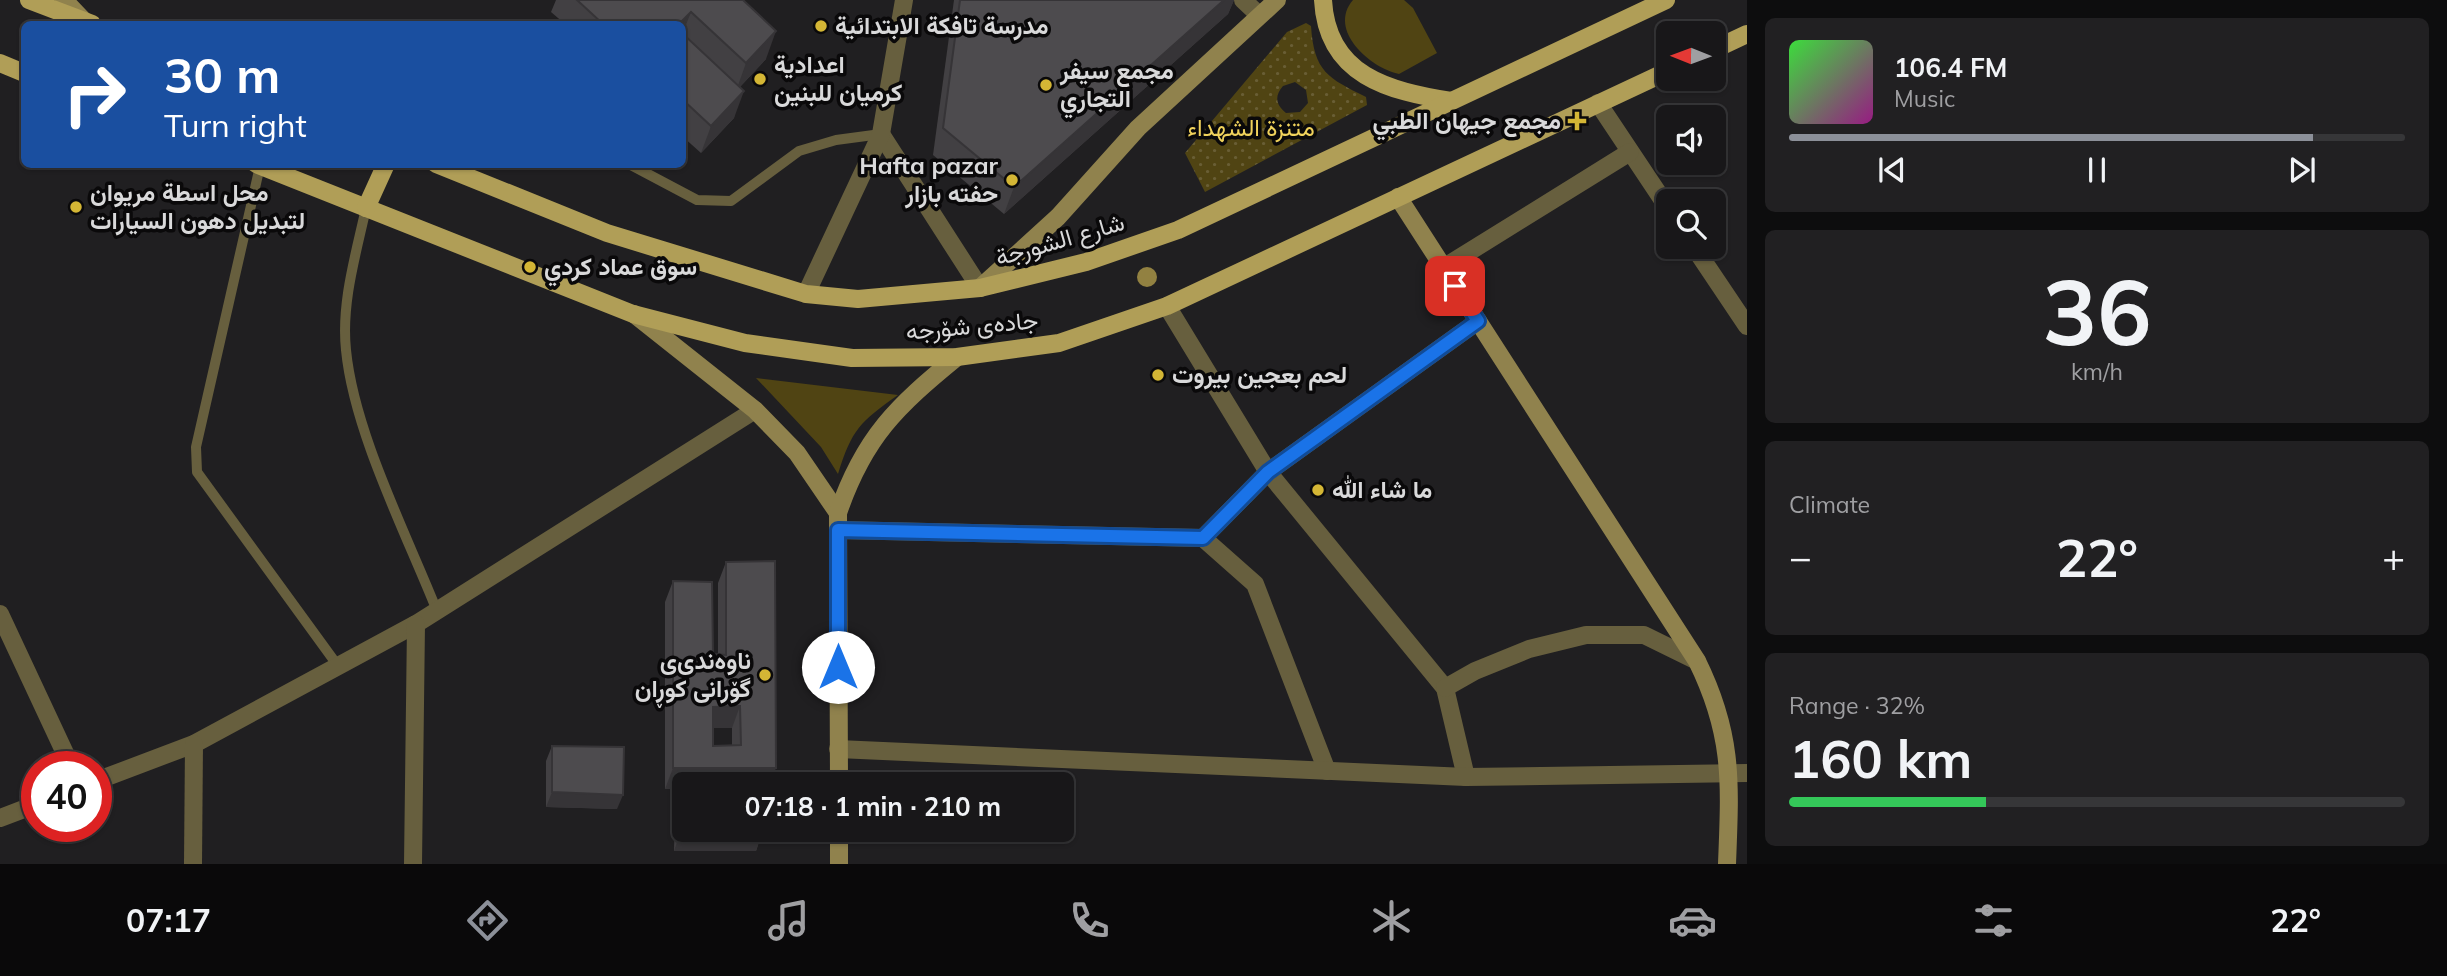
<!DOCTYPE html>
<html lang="en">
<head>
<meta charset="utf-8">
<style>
	:root { --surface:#181719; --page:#212022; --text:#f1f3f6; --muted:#9f9fa2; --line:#363638; --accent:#8c9099 }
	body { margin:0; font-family:Mulish,Vazirmatn,sans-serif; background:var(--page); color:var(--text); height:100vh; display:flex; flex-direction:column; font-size:26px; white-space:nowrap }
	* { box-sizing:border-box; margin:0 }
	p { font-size:23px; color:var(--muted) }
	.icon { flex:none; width:38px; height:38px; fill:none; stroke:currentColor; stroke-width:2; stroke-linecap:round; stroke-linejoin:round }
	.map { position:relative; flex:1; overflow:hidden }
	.details { display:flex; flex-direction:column; gap:18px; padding:18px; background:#0d0d0e; width:700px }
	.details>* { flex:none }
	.top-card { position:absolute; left:21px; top:21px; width:665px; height:147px; border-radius:10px; box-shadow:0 2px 5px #0004,0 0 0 2px var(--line); background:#1a4fa0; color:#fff; overflow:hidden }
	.needle { width:46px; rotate:271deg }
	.tools { position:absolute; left:1656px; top:21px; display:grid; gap:14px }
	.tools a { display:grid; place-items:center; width:70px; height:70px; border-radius:10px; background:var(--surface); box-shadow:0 2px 5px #0004,0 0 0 2px var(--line); font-size:35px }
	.speed { position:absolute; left:21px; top:751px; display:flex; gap:14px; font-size:35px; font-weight:700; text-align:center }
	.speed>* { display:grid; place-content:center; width:91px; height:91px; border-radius:50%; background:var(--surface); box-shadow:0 2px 5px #0004,0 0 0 2px var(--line); line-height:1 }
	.speed .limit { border:10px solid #d22; background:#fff; color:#111 }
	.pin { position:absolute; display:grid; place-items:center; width:60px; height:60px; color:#fff; margin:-30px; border-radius:14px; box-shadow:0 4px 10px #0006 }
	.me { position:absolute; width:77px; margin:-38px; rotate:0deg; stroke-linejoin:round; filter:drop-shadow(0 0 5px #0008) }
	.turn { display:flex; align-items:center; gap:24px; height:147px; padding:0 28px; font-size:32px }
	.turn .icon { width:91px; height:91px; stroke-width:2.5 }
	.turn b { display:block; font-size:49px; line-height:60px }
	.big { font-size:52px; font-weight:700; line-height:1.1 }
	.details .widget { flex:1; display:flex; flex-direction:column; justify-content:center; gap:10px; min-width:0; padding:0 24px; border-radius:10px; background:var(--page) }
	.details .dial { align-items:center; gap:0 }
	.dial b { font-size:91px; line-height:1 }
	.song { display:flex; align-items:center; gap:21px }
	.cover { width:84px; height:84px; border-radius:10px; background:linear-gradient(135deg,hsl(120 70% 55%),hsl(310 70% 35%)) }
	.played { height:7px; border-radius:4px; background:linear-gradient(90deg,var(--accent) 85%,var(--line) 85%) }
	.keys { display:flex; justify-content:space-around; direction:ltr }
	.heat { display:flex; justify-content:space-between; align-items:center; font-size:38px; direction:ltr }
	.charge { height:10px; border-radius:5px; background:linear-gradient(90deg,#34c759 32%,var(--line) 0) }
	.trip { position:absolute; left:672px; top:772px; width:402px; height:70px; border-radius:10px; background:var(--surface); box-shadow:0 2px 5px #0004,0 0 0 2px var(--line); font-weight:700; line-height:70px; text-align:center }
	.dock { display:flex; height:112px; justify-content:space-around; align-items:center; background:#0a090a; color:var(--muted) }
	.dock .icon { width:49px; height:49px }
	.dock .on { color:var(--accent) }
	.dock b { font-size:32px; color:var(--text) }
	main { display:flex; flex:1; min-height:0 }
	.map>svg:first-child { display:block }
	.grass { fill:#504413 }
	.park { fill:url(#park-dots); fill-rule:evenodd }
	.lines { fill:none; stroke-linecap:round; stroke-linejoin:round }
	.lane { stroke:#675f3e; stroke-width:10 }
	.street { stroke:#675f3e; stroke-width:18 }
	.secondary { stroke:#90824d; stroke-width:18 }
	.primary { stroke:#b09e57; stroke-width:18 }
	.tree { fill:#928141 }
	.wall { fill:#424043; fill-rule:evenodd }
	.shaded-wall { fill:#363437 }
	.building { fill:#4d4b4e; stroke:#363437; stroke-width:2; fill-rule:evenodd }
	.route-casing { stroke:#114b97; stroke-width:18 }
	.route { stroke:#1a73e8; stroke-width:12 }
	.poi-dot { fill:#d4b635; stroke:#0a090a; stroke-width:2.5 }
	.labels { text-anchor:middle; stroke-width:7; stroke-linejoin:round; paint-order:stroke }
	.poi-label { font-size:24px; font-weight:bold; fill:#d9d9da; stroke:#0a090a; text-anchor:start }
	.park-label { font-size:24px; fill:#f0d25c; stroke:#0a090a }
	.street-label { font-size:24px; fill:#d9d9da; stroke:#0a090a }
</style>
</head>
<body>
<main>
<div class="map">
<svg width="1747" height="864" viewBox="0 0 1747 864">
	<defs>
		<pattern id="park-dots" width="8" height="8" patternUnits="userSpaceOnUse" patternTransform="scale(1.75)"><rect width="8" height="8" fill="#504413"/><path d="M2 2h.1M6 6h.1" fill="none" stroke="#695e35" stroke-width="1.8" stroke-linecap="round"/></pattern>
	</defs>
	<rect width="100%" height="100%" fill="#201f21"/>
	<g class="grass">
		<path d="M1353 0H1404L1413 8 1437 53 1399 74C1370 68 1327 30 1353 0Z"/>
		<path d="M756 378 898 395C860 422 852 429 838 474L821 447Z"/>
	</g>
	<path class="park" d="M1306 23 1311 26C1314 72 1328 78 1366 97L1367 105 1205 192 1185 153 1287 32ZM1295 82 1306 90 1308 103 1300 112 1286 113C1276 105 1274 96 1283 86Z"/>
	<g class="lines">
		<g class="lane">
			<polyline points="629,164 697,200 731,201 799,151 836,140 881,134"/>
			<polyline points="260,166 196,447 197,472 338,666"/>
			<path d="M366 208C356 254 341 303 346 350 354 432 406 533 437 611"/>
		</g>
		<g class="street">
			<polyline points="1243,0 1259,15"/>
			<polyline points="1598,103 1668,208"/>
			<polyline points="881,134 980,288"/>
			<polyline points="1694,247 1747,326"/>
			<polyline points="1443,268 1630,152"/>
			<polyline points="806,294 881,134 904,0"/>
			<polyline points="1167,306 1268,472 1445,688 1466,777"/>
			<polyline points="839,530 1203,538 1268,472 1478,321"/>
			<polyline points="1203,538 1255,584 1327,771"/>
			<polyline points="0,614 71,766"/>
			<polyline points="1445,688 1475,671 1529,649 1586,635 1644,635 1697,661"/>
			<polyline points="838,749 1466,777 1747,773"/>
			<polyline points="96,781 194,744 416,624 755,410"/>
			<polyline points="0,818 37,804"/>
			<polyline points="193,864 194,744"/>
			<polyline points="413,864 416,624"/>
		</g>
		<g class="secondary">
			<polyline points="64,0 84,21"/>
			<path d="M1398 197 1697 661C1734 736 1730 784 1727 864"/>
			<polyline points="980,288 1058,217 1138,128 1277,0"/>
			<polyline points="634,314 755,410 797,453 838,513"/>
			<path d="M839 784 838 513C864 437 897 406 957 357"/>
			<polyline points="839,830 839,864"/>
		</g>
		<g class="primary">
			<polyline points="29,0 92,24"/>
			<path d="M1323 0C1327 76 1389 91 1451 101"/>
			<polyline points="1713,50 1747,34"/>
			<polyline points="0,63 24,73"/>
			<polyline points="256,164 633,314 745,343 852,358 957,357 1059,343 1167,306 1668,71"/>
			<polyline points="436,164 607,233 806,294 858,299 980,288 1086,262 1178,230 1666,0"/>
			<polyline points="366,208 386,164"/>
		</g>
	</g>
	<circle class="tree" cx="1147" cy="277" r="10"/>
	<g class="wall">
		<polygon points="556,0 743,0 766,59 740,87 734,118 701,153 682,136 682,24 565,24 551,12"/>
		<polygon points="954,0 1234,0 1228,14 1004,214 933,155"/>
		<path d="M726 562 776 768 684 784V789H665V602L673 581 713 654 718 655V583ZM713 728H732V745L713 746Z"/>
		<polygon points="552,746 617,809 546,807 546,761"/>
		<polygon points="680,796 761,836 756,851 674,851 675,811"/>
	</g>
	<g class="shaded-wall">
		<polygon points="1224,0 1234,0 1228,14 1004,214 1014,187"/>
		<polygon points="691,12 682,35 682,24 679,24"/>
		<polygon points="776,31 766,59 736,91 746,63"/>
		<polygon points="744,91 734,118 701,153 711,126"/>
		<polygon points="740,706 732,728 705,728 713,707"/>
		<polygon points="673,768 776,768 770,784 684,784 684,789 665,789"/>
		<polygon points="552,792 623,795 617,809 546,807"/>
		<polygon points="679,836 761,836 756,851 674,851"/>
	</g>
	<g class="building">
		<polygon points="577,0 743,0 776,31 746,63 691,12 679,24 603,24"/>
		<polygon points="960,0 1224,0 1014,187 943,128"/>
		<polygon points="682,33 744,91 711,126 682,99"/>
		<path d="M775 561 776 768H673V581L712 582 713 654 726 655V562ZM740 706 741 745 713 746V707Z"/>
		<polygon points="552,746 624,747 623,795 552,792"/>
		<polygon points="680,796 684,796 684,830 762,830 761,836 679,836"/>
	</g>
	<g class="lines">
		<g class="route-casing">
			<polyline id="route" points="838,667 838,530 1203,538 1268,472 1478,321 1455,286"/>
		</g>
		<use href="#route" class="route"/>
	</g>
	<g class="poi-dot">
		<circle cx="821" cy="26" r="7"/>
		<circle cx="760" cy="79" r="7"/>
		<circle cx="1046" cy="85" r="7"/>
		<path d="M1573.5 110.5h7v7h7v7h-7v7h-7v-7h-7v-7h7z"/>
		<circle cx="1012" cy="180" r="7"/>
		<circle cx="76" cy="207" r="7"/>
		<circle cx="530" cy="267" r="7"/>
		<circle cx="1158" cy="375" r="7"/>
		<circle cx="1318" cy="490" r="7"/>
		<circle cx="765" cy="675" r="7"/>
	</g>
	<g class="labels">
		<g class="poi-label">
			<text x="835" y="34">مدرسة تافكة الابتدائية</text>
			<text x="774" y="73">اعدادية<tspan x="774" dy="28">كرميان للبنين</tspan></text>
			<text x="1060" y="79">مجمع سيفر<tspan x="1060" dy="28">التجاري</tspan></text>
			<text x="1561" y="129" text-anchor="end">مجمع جيهان الطبي</text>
			<text x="998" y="174" text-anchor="end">Hafta pazar<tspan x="998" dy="28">حفته بازار</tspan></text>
			<text x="90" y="201">محل اسطة مريوان<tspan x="90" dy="28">لتبديل دهون السيارات</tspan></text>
			<text x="544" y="275">سوق عماد کردي</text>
			<text x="1172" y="383">لحم بعجين بيروت</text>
			<text x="1332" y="498">ما شاء الله</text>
			<text x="751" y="669" text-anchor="end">ناوەندی‌ی<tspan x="751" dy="28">گۆرانی کوڕان</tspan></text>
		</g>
		<g class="park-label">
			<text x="1251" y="136">متنزة الشهداء</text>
		</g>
		<g class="street-label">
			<text transform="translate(1060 240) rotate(-16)" y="8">شارع الشورجة</text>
			<text transform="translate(972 326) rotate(-5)" y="8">جادەی شۆرجە</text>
		</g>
	</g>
</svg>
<div class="tools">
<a><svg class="needle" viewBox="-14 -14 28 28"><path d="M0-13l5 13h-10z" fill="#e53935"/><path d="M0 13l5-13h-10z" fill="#9f9fa2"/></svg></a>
<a><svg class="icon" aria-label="sound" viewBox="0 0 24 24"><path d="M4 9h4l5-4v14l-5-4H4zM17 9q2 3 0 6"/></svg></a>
<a><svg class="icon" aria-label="search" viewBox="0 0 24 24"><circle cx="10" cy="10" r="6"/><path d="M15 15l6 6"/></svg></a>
</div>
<div class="speed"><div class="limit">40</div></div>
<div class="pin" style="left:1455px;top:286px;background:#d93025"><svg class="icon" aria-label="arrive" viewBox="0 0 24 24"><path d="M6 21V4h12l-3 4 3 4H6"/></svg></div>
<svg class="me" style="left:838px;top:667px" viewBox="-20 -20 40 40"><circle r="19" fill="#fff"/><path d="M0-13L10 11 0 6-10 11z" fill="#1a73e8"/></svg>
<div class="trip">07:18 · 1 min · 210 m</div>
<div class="top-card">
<div class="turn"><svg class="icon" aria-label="right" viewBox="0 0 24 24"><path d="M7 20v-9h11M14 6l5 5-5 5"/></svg><div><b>30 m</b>Turn right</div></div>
</div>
</div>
<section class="details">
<div class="widget">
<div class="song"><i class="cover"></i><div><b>106.4 FM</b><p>Music</p></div></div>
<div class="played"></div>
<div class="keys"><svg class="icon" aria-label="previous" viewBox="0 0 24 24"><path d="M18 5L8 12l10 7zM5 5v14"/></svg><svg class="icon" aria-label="pause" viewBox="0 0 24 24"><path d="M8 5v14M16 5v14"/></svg><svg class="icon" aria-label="next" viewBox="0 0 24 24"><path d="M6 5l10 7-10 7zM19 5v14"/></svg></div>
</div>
<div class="widget dial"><b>36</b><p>km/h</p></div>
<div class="widget"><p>Climate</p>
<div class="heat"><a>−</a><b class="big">22°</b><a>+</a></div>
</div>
<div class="widget"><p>Range · 32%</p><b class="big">160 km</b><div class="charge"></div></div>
</section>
</main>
<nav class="dock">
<b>07:17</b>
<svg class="icon on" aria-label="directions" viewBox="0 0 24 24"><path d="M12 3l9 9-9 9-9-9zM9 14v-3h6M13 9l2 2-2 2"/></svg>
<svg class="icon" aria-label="music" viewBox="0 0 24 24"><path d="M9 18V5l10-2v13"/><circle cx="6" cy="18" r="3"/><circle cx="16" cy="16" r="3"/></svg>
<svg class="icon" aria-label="phone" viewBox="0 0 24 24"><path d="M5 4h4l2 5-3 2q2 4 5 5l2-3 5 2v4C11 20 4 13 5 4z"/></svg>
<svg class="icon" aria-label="climate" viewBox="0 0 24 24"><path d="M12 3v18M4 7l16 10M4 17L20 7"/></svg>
<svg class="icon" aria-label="car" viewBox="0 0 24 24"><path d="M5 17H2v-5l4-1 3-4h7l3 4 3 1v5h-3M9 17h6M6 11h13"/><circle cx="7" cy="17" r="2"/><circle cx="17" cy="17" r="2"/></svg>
<svg class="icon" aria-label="filters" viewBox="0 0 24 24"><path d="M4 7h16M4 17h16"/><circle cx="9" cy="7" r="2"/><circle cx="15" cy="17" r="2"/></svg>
<b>22°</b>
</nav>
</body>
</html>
